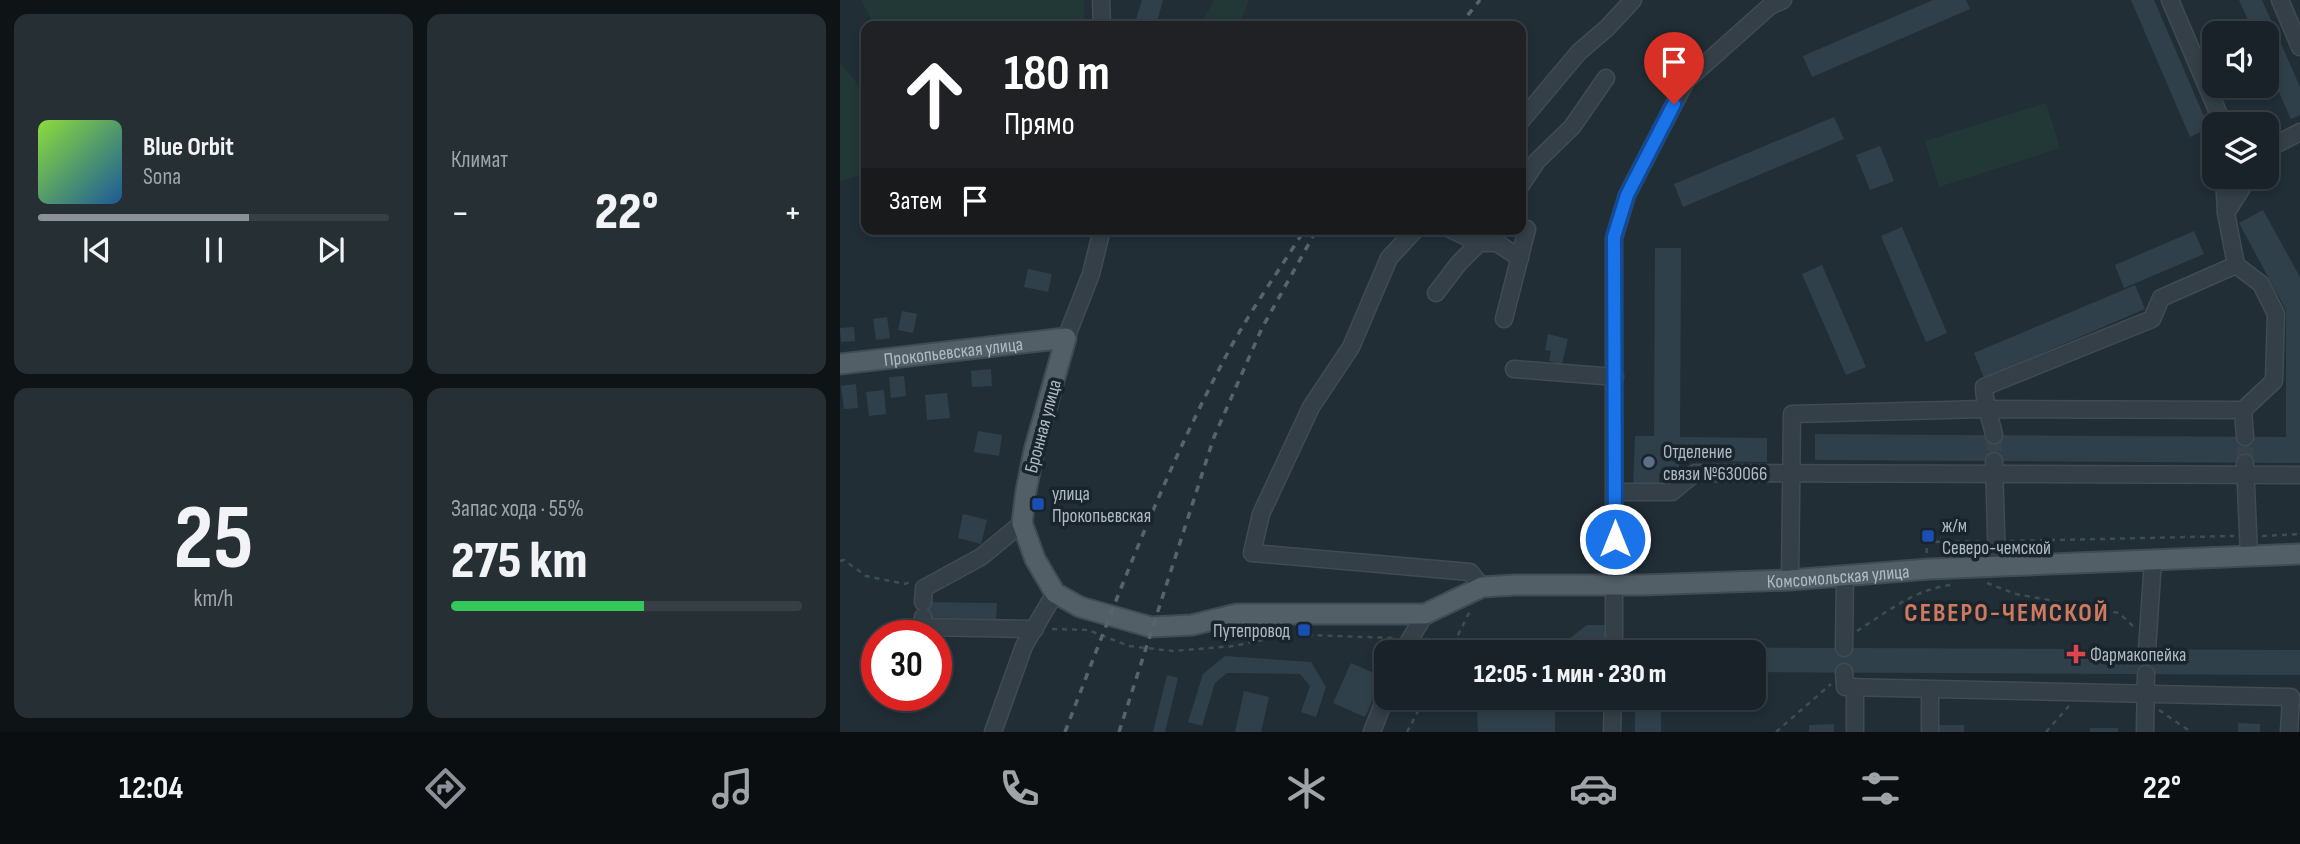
<!DOCTYPE html>
<html lang="ru">
<head>
<meta charset="utf-8">
<style>
	:root { --surface:#192228; --page:#262f34; --text:#f1f3f6; --muted:#9fa4a8; --line:#373f45; --accent:#8c9099 }
	body { margin:0; font-family:"Sofia Sans Condensed",sans-serif; background:var(--page); color:var(--text); height:100vh; display:flex; flex-direction:column; font-size:26px; white-space:nowrap }
	* { box-sizing:border-box; margin:0 }
	p { font-size:23px; color:var(--muted) }
	.icon { flex:none; width:38px; height:38px; fill:none; stroke:currentColor; stroke-width:2; stroke-linecap:round; stroke-linejoin:round }
	.map { position:relative; flex:1; overflow:hidden }
	.drawer { display:flex; flex-direction:column; gap:14px; padding:14px; background:#0e1316; width:840px }
	.drawer>* { flex:none }
	.top-card { position:absolute; left:21px; top:21px; width:665px; height:214px; border-radius:14px; box-shadow:0 4px 10px #0003,0 0 0 2px var(--line); background:#202124; color:#fff; overflow:hidden }
	.controls { position:absolute; left:1362px; top:21px; display:grid; gap:14px }
	.controls a { display:grid; place-items:center; width:77px; height:77px; border-radius:14px; background:var(--surface); box-shadow:0 4px 10px #0003,0 0 0 2px var(--line); font-size:35px }
	.speed { position:absolute; left:21px; top:620px; display:flex; gap:14px; font-size:35px; font-weight:700; text-align:center }
	.speed>* { display:grid; place-content:center; width:91px; height:91px; border-radius:50%; background:var(--surface); box-shadow:0 4px 10px #0003,0 0 0 2px var(--line); line-height:1 }
	.speed .limit { border:10px solid #d22; background:#fff; color:#111 }
	.pin { position:absolute; display:grid; place-items:center; width:60px; height:60px; color:#fff; margin:-72px -30px; border-radius:50% 50% 50% 0; rotate:-45deg; box-shadow:0 0 7px #0007 }
	.pin .icon { rotate:45deg }
	.me { position:absolute; width:77px; margin:-38px; rotate:0deg; stroke-linejoin:round; filter:drop-shadow(0 0 5px #0008) }
	.turn { display:flex; align-items:center; gap:24px; height:147px; padding:0 28px; font-size:32px }
	.turn .icon { width:91px; height:91px; stroke-width:2.5 }
	.turn b { display:block; font-size:49px; line-height:60px }
	.then { display:flex; align-items:center; height:66px; padding:0 28px; background:#0003; gap:14px; font-size:26px }
	.big { font-size:52px; font-weight:800; line-height:1.1 }
	.drawer .tile { flex:1; display:flex; flex-direction:column; justify-content:center; gap:10px; min-width:0; padding:0 24px; border-radius:14px; background:var(--page) }
	.drawer .dial { align-items:center; gap:0 }
	.dial b { font-size:91px; line-height:1 }
	.song { display:flex; align-items:center; gap:21px }
	.cover { width:84px; height:84px; border-radius:10px; background:linear-gradient(135deg,hsl(90 70% 55%),hsl(210 70% 35%)) }
	.played { height:7px; border-radius:4px; background:linear-gradient(90deg,var(--accent) 60%,var(--line) 60%) }
	.keys { display:flex; justify-content:space-around; direction:ltr }
	.heat { display:flex; justify-content:space-between; align-items:center; font-size:38px; direction:ltr }
	.charge { height:10px; border-radius:5px; background:linear-gradient(90deg,#34c759 55%,var(--line) 0) }
	.drawer .tiles { flex:1; display:grid; gap:14px; grid-template-columns:repeat(2,1fr) }
	.trip { position:absolute; left:534px; top:640px; width:392px; height:70px; border-radius:14px; background:var(--surface); box-shadow:0 4px 10px #0003,0 0 0 2px var(--line); font-weight:800; line-height:70px; text-align:center }
	.dock { display:flex; height:112px; justify-content:space-around; align-items:center; background:#0a0e10; color:var(--muted) }
	.dock .icon { width:49px; height:49px }
	.dock .active { color:var(--accent) }
	.dock b { font-size:32px; color:var(--text) }
	main { display:flex; flex:1; min-height:0 }
	.map>svg:first-child { display:block }
	.green { fill:#223836 }
	.building { fill:#30404a }
	.lines { fill:none; stroke-linecap:round; stroke-linejoin:round }
	.minor-tunnel { stroke:#36434b; stroke-width:16; stroke-dasharray:16 8; stroke-linecap:butt }
	.minor-casing { stroke:#404b54; stroke-width:19 }
	.major-casing { stroke:#404b54; stroke-width:23 }
	.path { stroke:#3b504e; stroke-width:2.5; stroke-dasharray:5 5; stroke-linecap:butt }
	.minor { stroke:#343f47; stroke-width:16 }
	.major { stroke:#525f67; stroke-width:19 }
	.rail { stroke:#56646e; stroke-width:3.5; stroke-dasharray:7 7; stroke-linecap:butt }
	.route-casing { stroke:#114b97; stroke-width:18 }
	.route { stroke:#1a73e8; stroke-width:12 }
	.service-dot { fill:#5c6f8a; stroke:#1a242c; stroke-width:2.5 }
	.transit-dot { fill:#1a4fb4; stroke:#1a242c; stroke-width:2.5 }
	.health-dot { fill:#e0444e; stroke:#1a242c; stroke-width:2.5 }
	.labels { text-anchor:middle; stroke-width:7; stroke-linejoin:round; paint-order:stroke }
	.street-label { font-size:19px; fill:#aebbc4; stroke:#1a242c }
	.poi-label { font-size:19px; fill:#aebbc4; stroke:#1a242c; text-anchor:start }
	.district-label { font-size:26px; font-weight:bold; letter-spacing:2px; fill:#cf7a5e; stroke:#1a242c }
</style>
</head>
<body>
<main>
<section class="drawer">
<div class="tiles">
<div class="tile">
<div class="song"><i class="cover"></i><div><b>Blue Orbit</b><p>Sona</p></div></div>
<div class="played"></div>
<div class="keys"><svg class="icon" aria-label="previous" viewBox="0 0 24 24"><path d="M18 5L8 12l10 7zM5 5v14"/></svg><svg class="icon" aria-label="pause" viewBox="0 0 24 24"><path d="M8 5v14M16 5v14"/></svg><svg class="icon" aria-label="next" viewBox="0 0 24 24"><path d="M6 5l10 7-10 7zM19 5v14"/></svg></div>
</div>
<div class="tile"><p>Климат</p>
<div class="heat"><a>−</a><b class="big">22°</b><a>+</a></div>
</div>
<div class="tile dial"><b>25</b><p>km/h</p></div>
<div class="tile"><p>Запас хода · 55%</p><b class="big">275 km</b><div class="charge"></div></div>
</div>
</section>
<div class="map">
<svg width="1460" height="732" viewBox="0 0 1460 732">
	<rect width="100%" height="100%" fill="#212e36"/>
	<g class="green">
		<polygon points="21,0 244,0 244,26 35,26"/>
		<polygon points="374,0 409,0 399,26 360,26"/>
		<polygon points="0,63 26,94 26,173 0,181"/>
		<polygon points="1206,103 1220,148 1099,187 1085,141"/>
	</g>
	<g class="building">
		<polygon points="302,0 323,0 316,26 294,26"/>
		<polygon points="1093,0 1126,0 1130,9 972,77 963,56"/>
		<polygon points="1291,0 1314,0 1369,128 1350,137"/>
		<polygon points="1399,0 1422,0 1460,87 1460,115 1451,119 1426,63 1426,33 1414,33"/>
		<polygon points="994,117 1004,139 843,207 834,184"/>
		<polygon points="1040,146 1054,181 1030,190 1016,155"/>
		<polygon points="1423,210 1460,277 1460,463 975,460 975,434 1446,437 1446,310 1399,223"/>
		<polygon points="1062,227 1107,333 1086,342 1041,236"/>
		<polygon points="1354,231 1364,254 1284,288 1275,265"/>
		<polygon points="815,248 841,248 840,437 927,438 927,462 839,461 839,473 819,473 819,488 793,488 795,436 814,436"/>
		<polygon points="982,265 1026,367 1006,375 962,274"/>
		<polygon points="188,269 212,274 208,292 184,287"/>
		<polygon points="1295,285 1305,309 1144,378 1134,353"/>
		<polygon points="62,311 77,314 73,333 58,330"/>
		<polygon points="47,317 50,338 36,340 33,319"/>
		<polygon points="14,327 15,341 1,342 0,328"/>
		<polygon points="708,334 728,339 722,364 709,361 711,351 705,350"/>
		<polygon points="151,369 152,386 132,387 131,371"/>
		<polygon points="64,376 66,396 51,398 49,377"/>
		<polygon points="16,384 18,408 4,409 1,386"/>
		<polygon points="44,390 46,414 29,416 26,392"/>
		<polygon points="107,393 110,418 87,420 85,395"/>
		<polygon points="138,431 162,435 159,456 134,452"/>
		<polygon points="123,514 147,520 141,544 118,538"/>
		<polygon points="79,602 157,603 156,619 79,617"/>
		<polygon points="747,625 774,625 774,653 711,653"/>
		<polygon points="796,647 1460,650 1460,675 914,672 914,653 795,653"/>
		<polygon points="385,656 471,662 486,687 476,717 461,712 470,686 460,674 387,673 375,683 362,726 348,722 363,674"/>
		<polygon points="511,663 543,677 525,717 493,703"/>
		<polygon points="327,675 338,678 325,732 313,732"/>
		<polygon points="404,691 429,697 421,732 395,732"/>
		<rect x="795" y="698" width="26" height="34"/>
		<polygon points="715,708 715,732 638,732 637,709"/>
		<polygon points="1398,723 1420,724 1420,732 1398,732"/>
		<polygon points="994,724 994,732 969,732 969,725"/>
		<rect x="1097" y="725" width="27" height="7"/>
		<rect x="1250" y="728" width="28" height="4"/>
	</g>
	<g class="lines">
		<g class="minor-tunnel">
			<polyline points="1154,435 1154,461"/>
			<polyline points="1405,463 1405,437"/>
		</g>
		<g class="minor-casing">
			<g id="minor">
				<polyline points="261,0 262,26"/>
				<polyline points="1330,0 1383,124"/>
				<polyline points="1440,0 1460,47"/>
				<polyline points="681,121 739,52 767,28 793,0"/>
				<polyline points="1426,156 1435,145 1460,132"/>
				<polyline points="1384,177 1386,213"/>
				<polyline points="681,185 697,161 732,127 766,78"/>
				<polyline points="576,229 549,258 511,347 471,407 421,514 412,553 630,572 642,587"/>
				<polyline points="610,229 639,243 657,243 680,258"/>
				<polyline points="596,293 619,263 639,243 649,229"/>
				<polyline points="664,319 687,229"/>
				<polyline points="226,338 251,274 262,229"/>
				<polyline points="674,369 775,377"/>
				<polyline points="1403,410 1434,381 1436,314 1421,284 1396,265 1386,213 1409,177"/>
				<path d="M1154 435C1150 416 1145 408 1144 387L1312 319 1321 298 1396 265"/>
				<polyline points="1154,461 1157,566"/>
				<polyline points="1405,463 1409,556"/>
				<polyline points="775,492 832,492 855,473 1460,475"/>
				<polyline points="950,580 952,414 1145,409 1403,410 1405,437"/>
				<polyline points="83,602 84,588 141,557 182,523"/>
				<polyline points="83,617 82,627 195,629"/>
				<polyline points="1004,648 1005,575"/>
				<polyline points="1307,650 1313,560"/>
				<polyline points="562,653 585,614"/>
				<polyline points="774,653 774,238 787,195 846,81 930,6 943,0"/>
				<polyline points="1004,672 1005,687 1451,697 1449,732"/>
				<polyline points="1090,690 1090,732"/>
				<polyline points="153,732 184,646 215,593"/>
				<polyline points="532,732 546,696"/>
				<polyline points="772,732 773,698"/>
				<polyline points="1015,732 1015,687"/>
				<polyline points="1305,732 1306,674"/>
			</g>
		</g>
		<g class="major-casing">
			<g id="major">
				<path id="s1" d="M0 364 226 338 194 451 186 491 182 523 195 559 215 593 240 607 311 627 352 625 397 614H585L642 587 674 585H803L950 580 1089 569 1460 554"/>
			</g>
		</g>
		<g class="path">
			<polyline points="1422,536 1460,534"/>
			<polyline points="1170,541 1394,536"/>
			<polyline points="1087,553 1086,542 1142,541"/>
			<polyline points="0,561 4,560 26,576 65,584 71,581"/>
			<polyline points="1147,583 1176,594 1279,613 1295,628"/>
			<polyline points="212,629 248,630 289,646 333,651 394,646 433,638 467,635 554,638"/>
			<path d="M1017 631C1047 612 1075 589 1111 585"/>
			<polyline points="585,639 615,641"/>
			<polyline points="609,653 631,609"/>
			<polyline points="1319,710 1351,732"/>
			<polyline points="567,732 585,698"/>
			<polyline points="936,732 991,684"/>
			<polyline points="1206,732 1229,706"/>
		</g>
		<use href="#minor" class="minor"/>
		<use href="#major" class="major"/>
		<g class="rail">
			<polyline points="619,26 640,0"/>
			<path d="M225 732C274 605 322 477 386 356 409 312 439 271 465 229"/>
			<polyline points="279,732 374,437 422,328 477,229"/>
		</g>
	</g>
	<g class="lines">
		<g class="route-casing">
			<polyline id="route" points="775,539 774,237 787,195 834,104"/>
		</g>
		<use href="#route" class="route"/>
	</g>
	<circle class="service-dot" cx="809" cy="462" r="7"/>
	<g class="transit-dot">
		<rect x="191" y="497" width="14" height="14" rx="3.5"/>
		<rect x="1081" y="529" width="14" height="14" rx="3.5"/>
		<rect x="457" y="623" width="14" height="14" rx="3.5"/>
	</g>
	<path class="health-dot" d="M1232.5 643.5h7v7h7v7h-7v7h-7v-7h-7v-7h7z"/>
	<g class="labels">
		<g class="street-label">
			<text dy="7" stroke="none"><textPath href="#s1" startOffset="114">Прокопьевская улица</textPath></text>
			<text transform="translate(202 426) rotate(-75)" y="7">Бронная улица</text>
			<text dy="7" stroke="none"><textPath href="#s1" startOffset="1293">Комсомольская улица</textPath></text>
		</g>
		<g class="poi-label">
			<text x="823" y="458">Отделение<tspan x="823" dy="22">связи №630066</tspan></text>
			<text x="212" y="500">улица<tspan x="212" dy="22">Прокопьевская</tspan></text>
			<text x="1102" y="532">ж/м<tspan x="1102" dy="22">Северо-чемской</tspan></text>
			<text x="450" y="637" text-anchor="end">Путепровод</text>
			<text x="1250" y="661">Фармакопейка</text>
		</g>
		<g class="district-label">
			<text x="1167" y="621">СЕВЕРО-ЧЕМСКОЙ</text>
		</g>
	</g>
</svg>
<div class="controls">
<a><svg class="icon" aria-label="sound" viewBox="0 0 24 24"><path d="M4 9h4l5-4v14l-5-4H4zM17 9q2 3 0 6"/></svg></a>
<a><svg class="icon" aria-label="layers" viewBox="0 0 24 24"><path d="M12 4l9 5-9 5-9-5zM3 14l9 5 9-5"/></svg></a>
</div>
<div class="speed"><div class="limit">30</div></div>
<div class="pin" style="left:834px;top:104px;background:#d93025"><svg class="icon" aria-label="arrive" viewBox="0 0 24 24"><path d="M6 21V4h12l-3 4 3 4H6"/></svg></div>
<svg class="me" style="left:775px;top:539px" viewBox="-20 -20 40 40"><circle r="17" fill="#1a73e8" stroke="#fff" stroke-width="3"/><path d="M0-11L8 9 0 5-8 9z" fill="#fff"/></svg>
<div class="trip">12:05 · 1 мин · 230 m</div>
<div class="top-card">
<div class="turn"><svg class="icon" aria-label="ahead" viewBox="0 0 24 24"><path d="M12 20V5M6 11l6-6 6 6"/></svg><div><b>180 m</b>Прямо</div></div>
<div class="then">Затем<svg class="icon" aria-label="arrive" viewBox="0 0 24 24"><path d="M6 21V4h12l-3 4 3 4H6"/></svg></div>
</div>
</div>
</main>
<nav class="dock">
<b>12:04</b>
<svg class="icon active" aria-label="directions" viewBox="0 0 24 24"><path d="M12 3l9 9-9 9-9-9zM9 14v-3h6M13 9l2 2-2 2"/></svg>
<svg class="icon" aria-label="music" viewBox="0 0 24 24"><path d="M9 18V5l10-2v13"/><circle cx="6" cy="18" r="3"/><circle cx="16" cy="16" r="3"/></svg>
<svg class="icon" aria-label="phone" viewBox="0 0 24 24"><path d="M5 4h4l2 5-3 2q2 4 5 5l2-3 5 2v4C11 20 4 13 5 4z"/></svg>
<svg class="icon" aria-label="climate" viewBox="0 0 24 24"><path d="M12 3v18M4 7l16 10M4 17L20 7"/></svg>
<svg class="icon" aria-label="car" viewBox="0 0 24 24"><path d="M5 17H2v-5l4-1 3-4h7l3 4 3 1v5h-3M9 17h6M6 11h13"/><circle cx="7" cy="17" r="2"/><circle cx="17" cy="17" r="2"/></svg>
<svg class="icon" aria-label="filters" viewBox="0 0 24 24"><path d="M4 7h16M4 17h16"/><circle cx="9" cy="7" r="2"/><circle cx="15" cy="17" r="2"/></svg>
<b>22°</b>
</nav>
</body>
</html>
